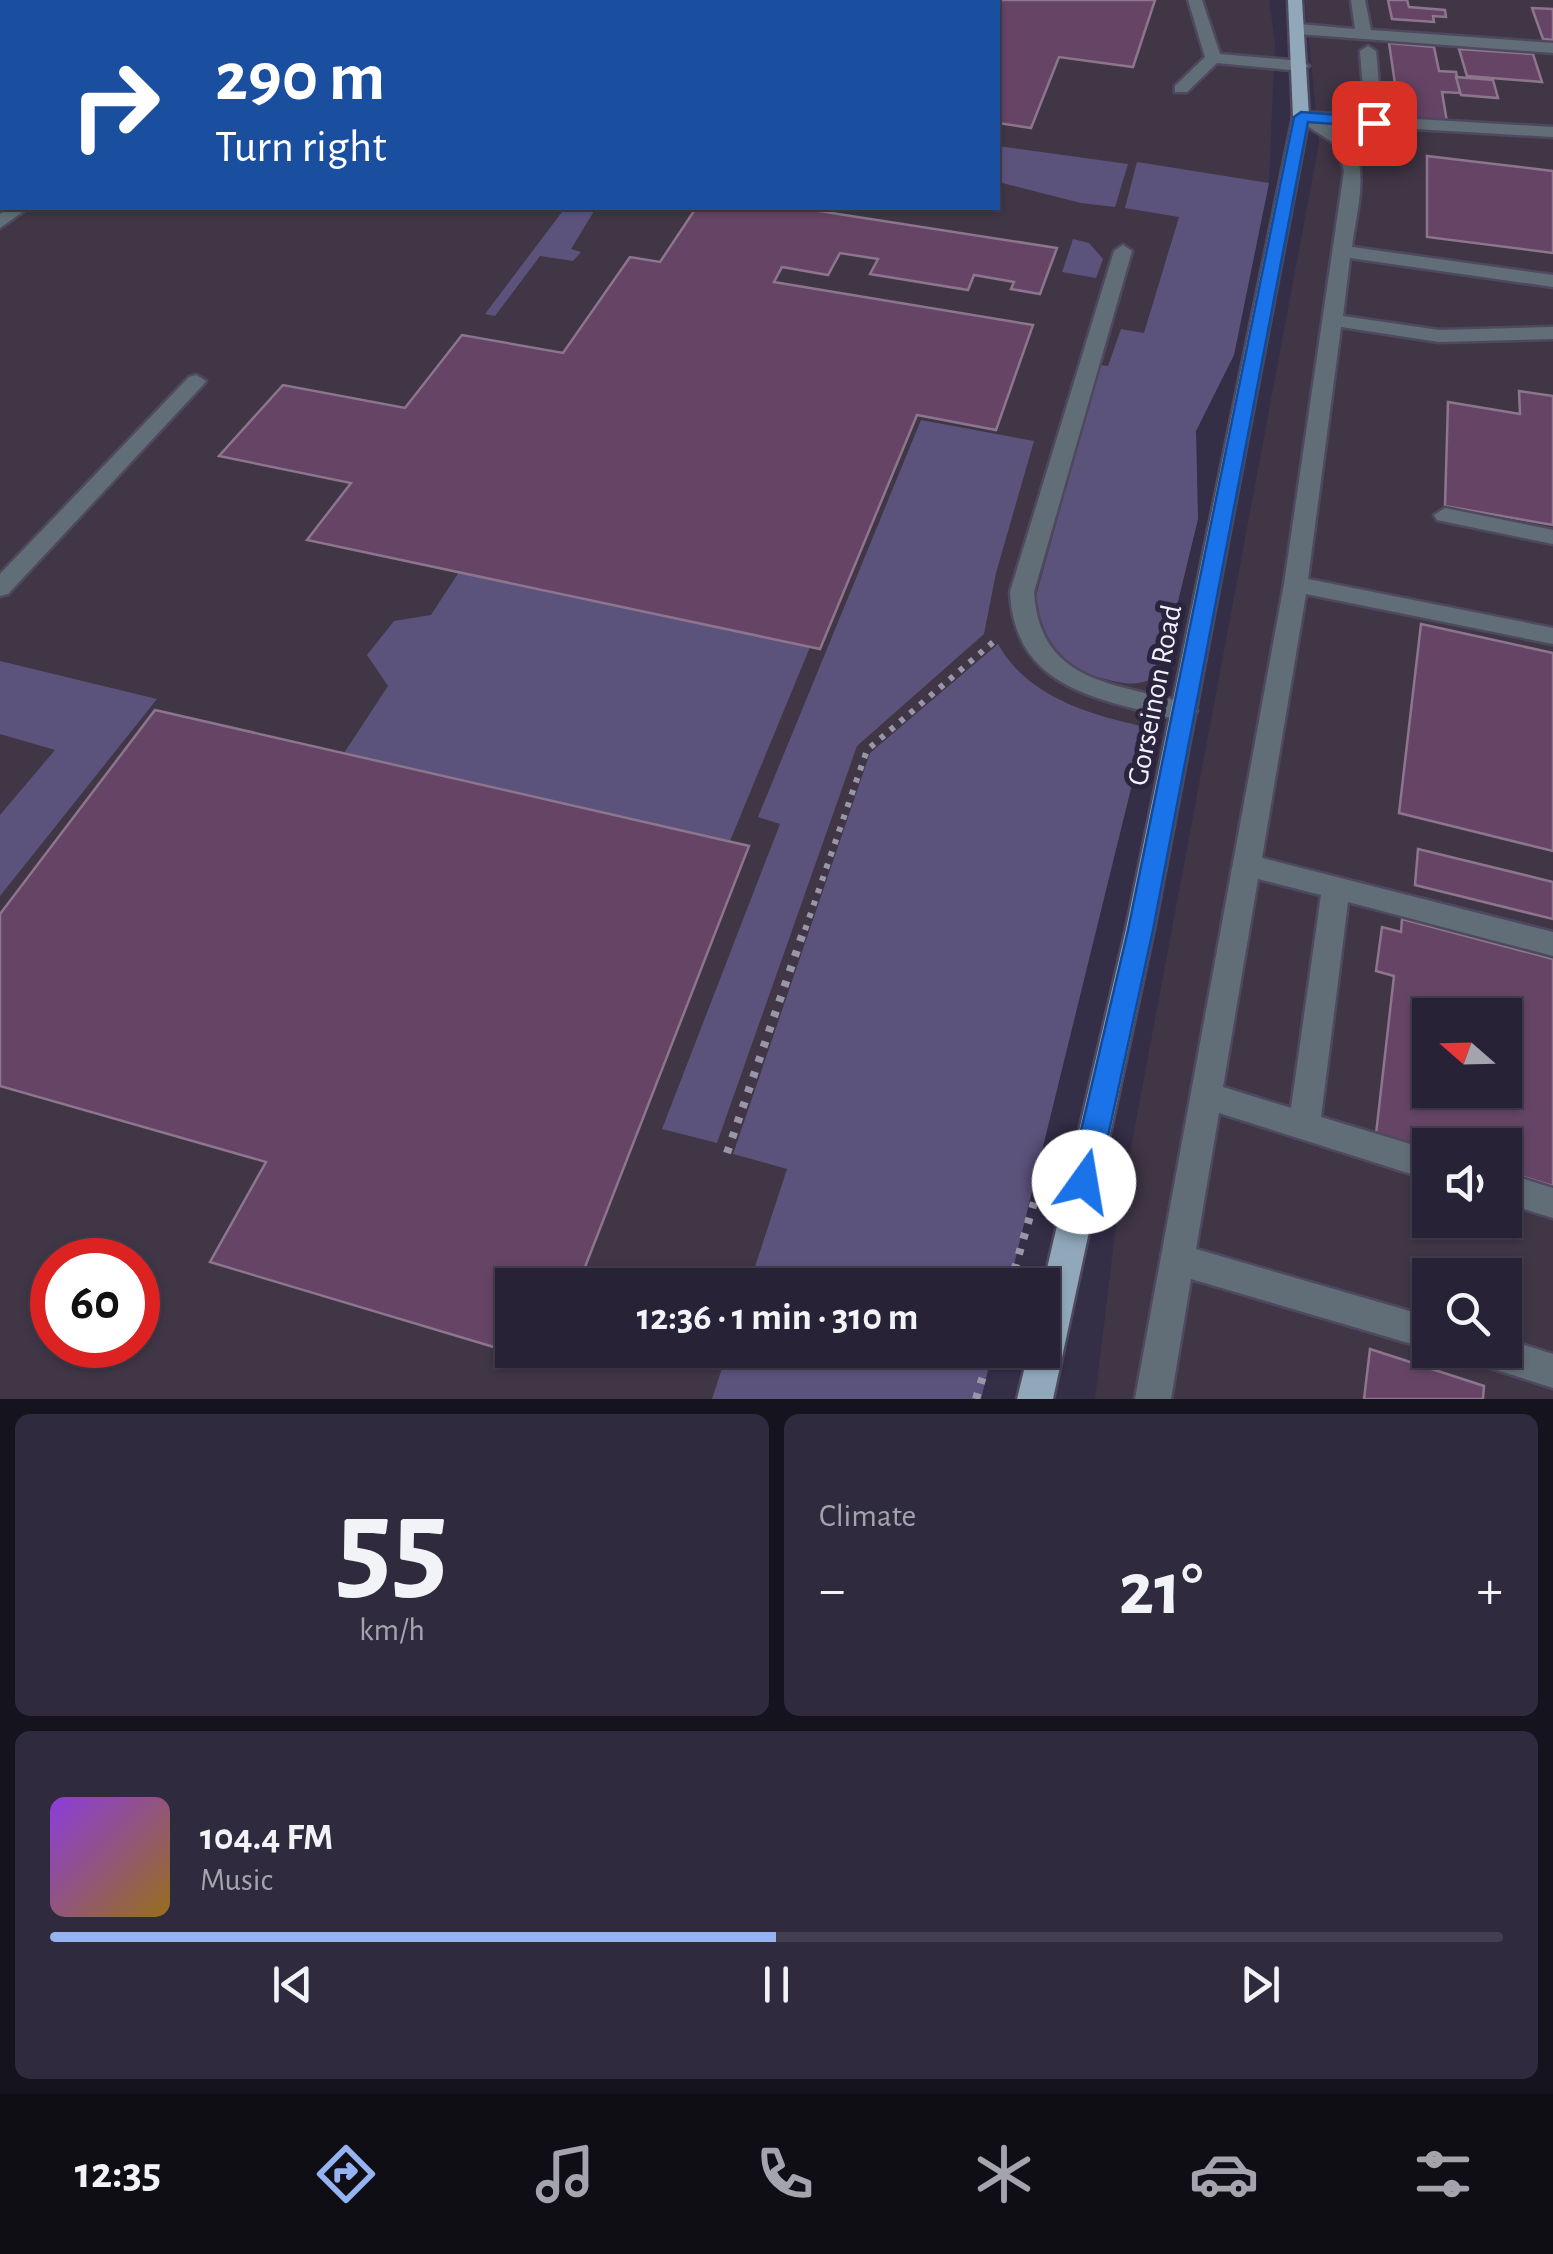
<!DOCTYPE html>
<html lang="en">
<head>
<meta charset="utf-8">
<style>
	:root { --surface:#272235; --page:#2f2a3d; --text:#f1f3f6; --muted:#a4a4ad; --line:#433f50; --accent:#95b2f1 }
	body { margin:0; font-family:"Alegreya Sans",sans-serif; background:var(--page); color:var(--text); height:100vh; display:flex; flex-direction:column; font-size:38px; white-space:nowrap }
	* { box-sizing:border-box; margin:0 }
	p { font-size:32px; color:var(--muted) }
	.icon { flex:none; width:55px; height:55px; fill:none; stroke:currentColor; stroke-width:2; stroke-linecap:round; stroke-linejoin:round }
	.map { position:relative; height:1399px; overflow:hidden }
	.panel { display:flex; flex-direction:column; gap:15px; padding:15px; background:#15131d; flex:1 }
	.panel>* { flex:none }
	.hud { position:absolute; left:0px; top:0px; width:1000px; height:210px; box-shadow:0 2px 8px #0004,0 0 0 2px var(--line); background:#1a4fa0; color:#fff; overflow:hidden }
	.needle { width:65px; rotate:290deg }
	.buttons { position:absolute; left:1412px; top:998px; display:grid; gap:20px }
	.buttons a { display:grid; place-items:center; width:110px; height:110px; border-radius:0px; background:var(--surface); box-shadow:0 2px 8px #0004,0 0 0 2px var(--line); font-size:50px }
	.speed { position:absolute; left:30px; top:1238px; display:flex; gap:20px; font-size:50px; font-weight:700; text-align:center }
	.speed>* { display:grid; place-content:center; width:130px; height:130px; border-radius:50%; background:var(--surface); box-shadow:0 2px 8px #0004,0 0 0 2px var(--line); line-height:1 }
	.speed .limit { border:15px solid #d22; background:#fff; color:#111 }
	.pin { position:absolute; display:grid; place-items:center; width:85px; height:85px; color:#fff; margin:-42px; border-radius:20px; box-shadow:0 5px 15px #0006 }
	.me { position:absolute; width:110px; margin:-55px; rotate:13deg; stroke-linejoin:round; filter:drop-shadow(0 0 8px #0008) }
	.turn { display:flex; align-items:center; gap:35px; height:210px; padding:0 50px; font-size:45px }
	.turn .icon { width:130px; height:130px; stroke-width:2.5 }
	.turn b { display:block; font-size:70px; line-height:85px }
	.big { font-size:75px; font-weight:600; line-height:1.1 }
	.panel .card { flex:1; display:flex; flex-direction:column; justify-content:center; gap:15px; min-width:0; padding:0 35px; border-radius:15px; background:var(--page) }
	.panel .dial { align-items:center; gap:0 }
	.dial b { font-size:130px; line-height:1 }
	.song { display:flex; align-items:center; gap:30px }
	.cover { width:120px; height:120px; border-radius:15px; background:linear-gradient(135deg,hsl(270 70% 55%),hsl(40 70% 35%)) }
	.played { height:10px; border-radius:5px; background:linear-gradient(90deg,var(--accent) 50%,var(--line) 50%) }
	.keys { display:flex; justify-content:space-around; direction:ltr }
	.heat { display:flex; justify-content:space-between; align-items:center; font-size:55px; direction:ltr }
	.panel .tiles { flex:1; display:grid; gap:15px; grid-template-columns:1fr 1fr }
	.card:last-child { grid-column:span 2 }
	.trip { position:absolute; left:495px; top:1268px; width:565px; height:100px; border-radius:0px; background:var(--surface); box-shadow:0 2px 8px #0004,0 0 0 2px var(--line); font-weight:600; line-height:100px; text-align:center }
	.tabs { display:flex; height:160px; justify-content:space-around; align-items:center; background:#100e15; color:var(--muted) }
	.tabs .icon { width:70px; height:70px }
	.tabs .on { color:var(--accent) }
	.tabs b { font-size:45px; color:var(--text) }
	.map>svg:first-child { display:block }
	.industrial { fill:#403646; fill-rule:evenodd }
	.green { fill:#5c537c }
	.building { fill:#654465; stroke:#8d768d; stroke-width:2.5; fill-rule:evenodd }
	.lines { fill:none; stroke-linecap:round; stroke-linejoin:round }
	.minor-casing { stroke:#4f4960; stroke-width:5 }
	.major-casing { stroke:#4f4960; stroke-width:5 }
	.path-far1 { stroke:#9a96a9; stroke-width:6; stroke-dasharray:5 8; stroke-linecap:butt }
	.path { stroke:#9a96a9; stroke-width:8; stroke-dasharray:6 10; stroke-linecap:butt }
	.minor { fill:#626e77; fill-rule:evenodd }
	.major { fill:#90a8ba; fill-rule:evenodd }
	.route { fill:#1a73e8; stroke:#114b97; stroke-width:2.5 }
	.labels { text-anchor:middle; stroke-width:10; stroke-linejoin:round; paint-order:stroke }
	.street-label { font-size:30px; fill:#f2f0fd; stroke:#2a243c }
</style>
</head>
<body>
<div class="map">
<svg width="1553" height="1399" viewBox="0 0 1553 1399">
	<rect width="100%" height="100%" fill="#342e47"/>
	<g class="industrial">
		<path d="M232 0H1269L1275 42 1269 183 1234 355 1196 431 1198 519 1009 1285H512V1350H993L981 1399H0V195L2 193V208H998V2H229ZM52 1260H138V1345H52Z"/>
		<path d="M1305 0H1553V1399H1095L1115 1233 1319 143ZM1430 1015H1505V1090H1430ZM1430 1145H1505V1220H1430ZM1430 1275H1505V1350H1430Z"/>
	</g>
	<g class="green">
		<polygon points="998,146 1128,164 1115,207 1081,203 998,182"/>
		<path d="M1137 162 1269 183 1234 355 1196 431 1198 519 1160 676C1137 686 1129 685 1105 679 1061 668 1047 657 1031 614L1100 365 1108 366 1121 329 1144 333 1179 217 1125 208Z"/>
		<polygon points="565,208 596,208 571,249 581,252 573,261 540,256 495,316 485,314"/>
		<polygon points="1073,239 1089,243 1103,259 1096,278 1062,272"/>
		<polygon points="921,420 1034,441 996,573 984,634 857,746 717,1143 662,1129 780,824 758,817"/>
		<polygon points="459,572 810,647 730,841 344,753 388,686 367,655 394,621 431,615"/>
		<path d="M998 644C1028 698 1092 715 1146 727L1009 1285H749L787 1169 733 1154 870 753Z"/>
		<polygon points="0,661 157,699 0,896 0,815 55,750 0,734"/>
		<polygon points="728,1350 993,1350 981,1399 712,1399"/>
	</g>
	<g class="building">
		<polygon points="483,0 1155,0 1133,67 1059,57 1031,128 998,123 998,2 481,2"/>
		<polygon points="1388,0 1407,0 1409,7 1445,10 1446,17 1433,16 1434,22 1392,19"/>
		<polygon points="1532,8 1553,9 1553,40 1543,39"/>
		<polygon points="1389,43 1434,47 1439,71 1456,72 1460,93 1442,92 1447,122 1400,118"/>
		<polygon points="1459,49 1533,54 1542,82 1467,76"/>
		<polygon points="1456,77 1493,80 1498,98 1461,95"/>
		<polygon points="1427,156 1553,171 1553,253 1427,237"/>
		<polygon points="696,208 800,208 1057,248 1040,294 1011,289 1014,282 974,275 968,290 870,274 878,259 840,253 828,275 782,267 774,282 1033,325 996,430 917,415 820,649 307,540 351,483 219,456 283,385 405,408 462,335 563,353 630,257 660,262"/>
		<polygon points="1519,391 1553,396 1553,525 1445,506 1448,402 1520,414"/>
		<polygon points="1421,624 1553,653 1553,851 1399,813"/>
		<polygon points="155,710 749,846 578,1285 512,1285 512,1350 553,1350 547,1363 210,1262 266,1162 0,1086 0,914"/>
		<polygon points="1418,849 1553,882 1553,919 1415,885"/>
		<path d="M1402 919 1553 959V1186L1505 1171V1145H1430V1149L1376 1134 1394 976 1376 971 1382 927 1401 932ZM1430 1015H1505V1090H1430Z"/>
		<polygon points="1370,1349 1484,1386 1483,1399 1364,1399"/>
	</g>
	<g class="lines">
		<g class="minor-casing">
			<g id="minor">
				<polygon points="1188,0 1202,0 1220,54 1301,61 1309,66 1301,71 1217,63 1187,92 1175,92 1175,86 1205,57"/>
				<polygon points="1351,0 1365,0 1371,30 1553,43 1553,53 1298,34 1290,29 1298,24 1355,29"/>
				<path d="M1368 46 1376 51 1382 117 1553 127V137L1330 124C1377 151 1357 203 1352 247L1553 275V287L1350 258 1343 316 1439 330 1553 327V339L1439 342 1341 327 1308 579 1553 628V644L1306 594 1262 858 1553 932V956L1348 902 1321 1117 1430 1150V1180L1219 1113 1196 1249 1430 1317 1432 1350 1191 1279 1171 1399H1135L1284 584 1344 171 1337 145 1293 117 1301 112 1365 116 1360 51ZM1258 879 1321 895 1291 1108 1223 1087Z"/>
				<polygon points="9,208 28,208 0,228 0,214"/>
				<path d="M1123 245 1132 251 1034 592C1040 687 1121 683 1193 705L1197 711 1193 717C1177 722 1157 714 1140 710 1070 693 1014 672 1010 592L1114 251Z"/>
				<polygon points="196,375 206,381 203,385 8,594 0,596 0,574 189,377"/>
				<polygon points="1445,508 1553,530 1553,544 1437,520 1434,515"/>
				<polygon points="1505,1173 1553,1188 1553,1218 1505,1203"/>
				<polygon points="1505,1339 1553,1354 1553,1388 1472,1362 1467,1350 1505,1350"/>
			</g>
		</g>
		<g class="major-casing">
			<polygon id="major" points="1288,0 1302,0 1309,117 1154,929 1053,1399 1017,1399 1029,1350 1042,1350 1042,1290 1126,929 1293,117"/>
		</g>
		<polyline class="path-far1" points="805,930 867,750 998,638"/>
		<g class="path">
			<polyline points="727,1153 805,927"/>
			<polyline points="1010,1285 1046,1161"/>
			<polyline points="976,1399 991,1350"/>
		</g>
		<use href="#minor" class="minor"/>
		<use href="#major" class="major"/>
	</g>
	<polygon class="route" points="1301,112 1374,118 1382,123 1374,127 1308,122 1153,930 1098,1182 1094,1192 1084,1196 1073,1192 1069,1182 1128,930 1294,117"/>
	<g class="labels">
		<g class="street-label">
			<text transform="translate(1154 695) rotate(-79)" y="10">Gorseinon Road</text>
		</g>
	</g>
</svg>
<div class="buttons">
<a><svg class="needle" viewBox="-14 -14 28 28"><path d="M0-13l5 13h-10z" fill="#e53935"/><path d="M0 13l5-13h-10z" fill="#a4a4ad"/></svg></a>
<a><svg class="icon" aria-label="sound" viewBox="0 0 24 24"><path d="M4 9h4l5-4v14l-5-4H4zM17 9q2 3 0 6"/></svg></a>
<a><svg class="icon" aria-label="search" viewBox="0 0 24 24"><circle cx="10" cy="10" r="6"/><path d="M15 15l6 6"/></svg></a>
</div>
<div class="speed"><div class="limit">60</div></div>
<div class="pin" style="left:1374px;top:123px;background:#d93025"><svg class="icon" aria-label="arrive" viewBox="0 0 24 24"><path d="M6 21V4h12l-3 4 3 4H6"/></svg></div>
<svg class="me" style="left:1084px;top:1182px" viewBox="-20 -20 40 40"><circle r="19" fill="#fff"/><path d="M0-13L10 11 0 6-10 11z" fill="#1a73e8"/></svg>
<div class="trip">12:36 · 1 min · 310 m</div>
<div class="hud">
<div class="turn"><svg class="icon" aria-label="right" viewBox="0 0 24 24"><path d="M7 20v-9h11M14 6l5 5-5 5"/></svg><div><b>290 m</b>Turn right</div></div>
</div>
</div>
<section class="panel">
<div class="tiles">
<div class="card dial"><b>55</b><p>km/h</p></div>
<div class="card"><p>Climate</p>
<div class="heat"><a>−</a><b class="big">21°</b><a>+</a></div>
</div>
<div class="card">
<div class="song"><i class="cover"></i><div><b>104.4 FM</b><p>Music</p></div></div>
<div class="played"></div>
<div class="keys"><svg class="icon" aria-label="previous" viewBox="0 0 24 24"><path d="M18 5L8 12l10 7zM5 5v14"/></svg><svg class="icon" aria-label="pause" viewBox="0 0 24 24"><path d="M8 5v14M16 5v14"/></svg><svg class="icon" aria-label="next" viewBox="0 0 24 24"><path d="M6 5l10 7-10 7zM19 5v14"/></svg></div>
</div>
</div>
</section>
<nav class="tabs">
<b>12:35</b>
<svg class="icon on" aria-label="directions" viewBox="0 0 24 24"><path d="M12 3l9 9-9 9-9-9zM9 14v-3h6M13 9l2 2-2 2"/></svg>
<svg class="icon" aria-label="music" viewBox="0 0 24 24"><path d="M9 18V5l10-2v13"/><circle cx="6" cy="18" r="3"/><circle cx="16" cy="16" r="3"/></svg>
<svg class="icon" aria-label="phone" viewBox="0 0 24 24"><path d="M5 4h4l2 5-3 2q2 4 5 5l2-3 5 2v4C11 20 4 13 5 4z"/></svg>
<svg class="icon" aria-label="climate" viewBox="0 0 24 24"><path d="M12 3v18M4 7l16 10M4 17L20 7"/></svg>
<svg class="icon" aria-label="car" viewBox="0 0 24 24"><path d="M5 17H2v-5l4-1 3-4h7l3 4 3 1v5h-3M9 17h6M6 11h13"/><circle cx="7" cy="17" r="2"/><circle cx="17" cy="17" r="2"/></svg>
<svg class="icon" aria-label="filters" viewBox="0 0 24 24"><path d="M4 7h16M4 17h16"/><circle cx="9" cy="7" r="2"/><circle cx="15" cy="17" r="2"/></svg>
</nav>
</body>
</html>
